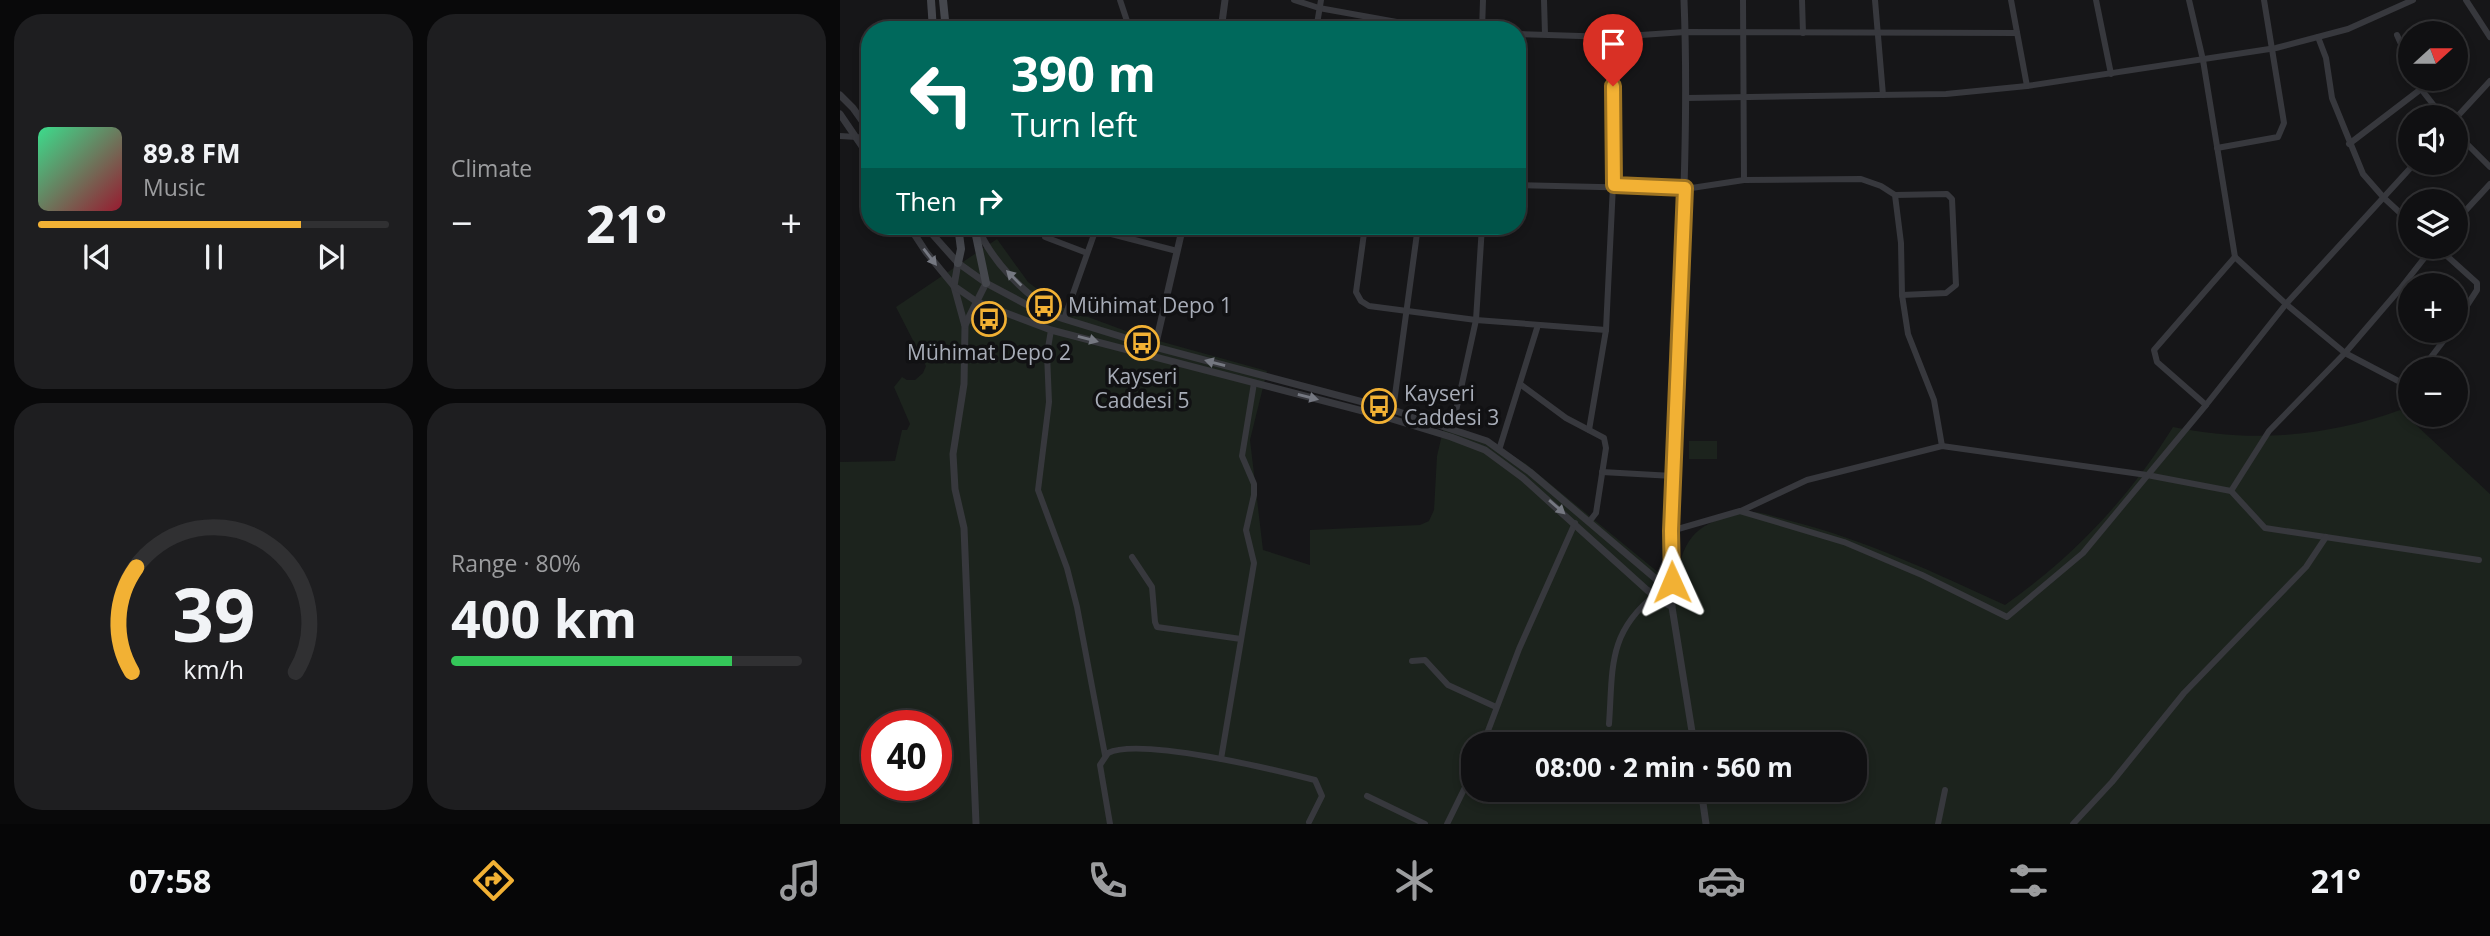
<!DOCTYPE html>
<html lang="en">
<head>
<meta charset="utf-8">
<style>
	:root { --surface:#101012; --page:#1e1e20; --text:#f1f3f6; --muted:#9c9d9f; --line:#303032; --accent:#f2b134 }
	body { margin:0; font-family:"Open Sans",sans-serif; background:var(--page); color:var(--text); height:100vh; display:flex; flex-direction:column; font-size:26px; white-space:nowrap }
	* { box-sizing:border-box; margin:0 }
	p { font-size:23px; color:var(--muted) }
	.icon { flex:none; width:38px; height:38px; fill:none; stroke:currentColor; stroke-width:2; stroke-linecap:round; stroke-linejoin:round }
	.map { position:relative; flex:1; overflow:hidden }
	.details { display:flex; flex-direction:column; gap:14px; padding:14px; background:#09090a; width:840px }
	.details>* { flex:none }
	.guide { position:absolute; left:21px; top:21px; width:665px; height:214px; border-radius:28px; box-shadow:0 4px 10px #0003,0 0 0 2px var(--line); background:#00695c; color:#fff; overflow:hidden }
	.needle { width:46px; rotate:69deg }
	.tools { position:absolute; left:1558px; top:21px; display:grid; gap:14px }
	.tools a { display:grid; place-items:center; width:70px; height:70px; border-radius:50%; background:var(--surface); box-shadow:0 4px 10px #0003,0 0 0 2px var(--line); font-size:35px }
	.speed { position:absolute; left:21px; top:710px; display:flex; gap:14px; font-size:35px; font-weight:700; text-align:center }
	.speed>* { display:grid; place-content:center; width:91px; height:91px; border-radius:50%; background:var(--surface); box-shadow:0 4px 10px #0003,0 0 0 2px var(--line); line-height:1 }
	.speed .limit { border:10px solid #d22; background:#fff; color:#111 }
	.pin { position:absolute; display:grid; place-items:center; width:60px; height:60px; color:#fff; margin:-72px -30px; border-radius:50% 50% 50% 0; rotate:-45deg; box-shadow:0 0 7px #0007 }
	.pin .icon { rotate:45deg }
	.me { position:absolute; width:77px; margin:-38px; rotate:359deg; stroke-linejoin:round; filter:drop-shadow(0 0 5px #0008) }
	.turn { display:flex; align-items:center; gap:24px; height:147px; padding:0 35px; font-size:32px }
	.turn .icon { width:91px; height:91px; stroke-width:2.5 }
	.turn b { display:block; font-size:49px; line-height:60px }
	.then { display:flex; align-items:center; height:66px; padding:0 35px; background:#0003; gap:14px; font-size:26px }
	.big { font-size:52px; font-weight:700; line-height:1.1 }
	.details .widget { flex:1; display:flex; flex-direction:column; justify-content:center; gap:10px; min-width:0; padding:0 24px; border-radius:28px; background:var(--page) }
	.details .dial { align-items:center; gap:0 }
	.dial svg { height:182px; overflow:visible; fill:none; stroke:var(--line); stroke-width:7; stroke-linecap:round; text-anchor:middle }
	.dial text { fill:var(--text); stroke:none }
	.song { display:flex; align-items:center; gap:21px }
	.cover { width:84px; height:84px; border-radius:10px; background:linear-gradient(135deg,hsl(150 70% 55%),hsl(350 70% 35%)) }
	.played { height:7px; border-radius:4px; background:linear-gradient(90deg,var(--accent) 75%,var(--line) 75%) }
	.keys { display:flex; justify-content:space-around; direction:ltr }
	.heat { display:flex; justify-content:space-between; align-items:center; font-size:38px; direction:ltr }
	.charge { height:10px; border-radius:5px; background:linear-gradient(90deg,#34c759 80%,var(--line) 0) }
	.details .tiles { flex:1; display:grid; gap:14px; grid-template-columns:repeat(2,1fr) }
	.trip { position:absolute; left:621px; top:732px; width:406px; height:70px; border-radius:28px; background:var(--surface); box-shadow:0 4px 10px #0003,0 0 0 2px var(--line); font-weight:700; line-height:70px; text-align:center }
	.menu { display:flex; height:112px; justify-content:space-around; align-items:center; background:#060607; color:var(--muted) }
	.menu .icon { width:49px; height:49px }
	.menu .on { color:var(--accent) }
	.menu b { font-size:32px; color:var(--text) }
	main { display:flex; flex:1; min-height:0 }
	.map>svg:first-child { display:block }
	.green { fill:#1c231d; fill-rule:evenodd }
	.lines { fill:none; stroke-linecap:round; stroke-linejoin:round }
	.minor { stroke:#37383d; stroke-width:6 }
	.tertiary { stroke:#37383d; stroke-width:7 }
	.secondary { stroke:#45474d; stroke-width:8 }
	.oneway { fill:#757881 }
	.route-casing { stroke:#9d7322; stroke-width:18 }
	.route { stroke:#f2b134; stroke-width:12 }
	.labels { text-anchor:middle; stroke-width:7; stroke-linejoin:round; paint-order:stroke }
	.poi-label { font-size:21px; fill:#a8adb8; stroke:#111113; text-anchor:start }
</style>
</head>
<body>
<main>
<section class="details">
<div class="tiles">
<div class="widget">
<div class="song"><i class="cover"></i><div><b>89.8 FM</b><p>Music</p></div></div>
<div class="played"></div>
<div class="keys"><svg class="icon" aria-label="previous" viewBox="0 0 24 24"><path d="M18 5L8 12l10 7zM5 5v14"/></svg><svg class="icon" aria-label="pause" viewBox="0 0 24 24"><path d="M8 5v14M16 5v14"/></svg><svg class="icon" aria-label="next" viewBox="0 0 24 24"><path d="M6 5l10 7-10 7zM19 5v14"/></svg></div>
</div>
<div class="widget"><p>Climate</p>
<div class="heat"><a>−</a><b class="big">21°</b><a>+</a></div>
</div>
<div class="widget dial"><svg viewBox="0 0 100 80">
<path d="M14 69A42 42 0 1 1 86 69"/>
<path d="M14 69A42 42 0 0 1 16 23" stroke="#f2b134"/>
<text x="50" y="56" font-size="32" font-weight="700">39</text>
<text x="50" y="72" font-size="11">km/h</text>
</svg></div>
<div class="widget"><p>Range · 80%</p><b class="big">400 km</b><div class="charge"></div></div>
</div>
</section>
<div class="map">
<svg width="1650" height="824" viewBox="0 0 1650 824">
	<rect width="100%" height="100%" fill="#161618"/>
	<g class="green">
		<path d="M157 239 188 282 221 307 294 334 427 371 410 440 423 550 470 565V530L580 525 589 521 594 510 597 456 605 422 646 439 686 464 836 587C840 550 849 526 888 517 895 515 902 512 909 512 922 511 938 518 951 521 1026 540 1095 573 1165 605 1233 557 1289 498 1333 427 1411 443 1486 437 1560 410L1650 494V824H0V462L55 461 62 430H67L70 424 54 387 62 377 67 380H75L83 373 86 366 56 307ZM37 726H96V786H37ZM634 744H1015V789H634Z"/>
		<rect x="849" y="441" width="28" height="18"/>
	</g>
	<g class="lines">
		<g class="minor">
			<polyline points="280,0 290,30"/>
			<polyline points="454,0 479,8 601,30"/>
			<polyline points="704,0 705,34"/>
			<polyline points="903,0 904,180"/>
			<polyline points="962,0 963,33"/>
			<polyline points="1035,0 1043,95"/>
			<polyline points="1171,0 1187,86"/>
			<polyline points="1256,0 1271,74"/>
			<polyline points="1349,0 1363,60 1395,257 1446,304 1505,353 1564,384 1570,384"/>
			<polyline points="1626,0 1650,37"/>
			<polyline points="476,30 481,0"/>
			<polyline points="642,30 643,0"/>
			<polyline points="677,34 772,37 845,32 1177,33"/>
			<polyline points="1557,35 1570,64"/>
			<polyline points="1478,37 1486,58 1492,98 1523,174 1544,198 1570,222"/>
			<polyline points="1576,79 1581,89 1603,117"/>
			<polyline points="847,98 1106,94 1187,86 1436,48 1508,29 1573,0"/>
			<polyline points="1615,119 1650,81"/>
			<polyline points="1615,132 1650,167"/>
			<polyline points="0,136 17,137"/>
			<polyline points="1509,144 1581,89"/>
			<polyline points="1377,148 1438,137 1444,123 1424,0"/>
			<polyline points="677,185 845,189 904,180 1021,179 1041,186 1055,195 1107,194 1112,199 1116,285 1106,293 1062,295"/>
			<polyline points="1055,195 1061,243 1062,295 1068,334 1094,400 1102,446"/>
			<polyline points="1615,222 1650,184"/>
			<polyline points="209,226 205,237 247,253"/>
			<polyline points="525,226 516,292 521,301 529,306 636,320 766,330"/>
			<polyline points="256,230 337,251"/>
			<polyline points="1597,247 1637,283 1637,290 1615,324"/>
			<polyline points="224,319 257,226"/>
			<polyline points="211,330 207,354 209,402 198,490 227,568 237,607 265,755"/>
			<polyline points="1582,369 1611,331"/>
			<polyline points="680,384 726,418 764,438 766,448 756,513 749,522"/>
			<polyline points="1366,405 1317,362 1314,350 1395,257"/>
			<polyline points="553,410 578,226"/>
			<polyline points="612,429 636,320 642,226"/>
			<polyline points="749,430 766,330 773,185 772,37"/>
			<polyline points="659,450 698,325"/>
			<polyline points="762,472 833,476"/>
			<polyline points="1391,491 1429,431 1505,353 1560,289 1593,247"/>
			<polyline points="901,511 967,480 1102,446 1307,475 1391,491 1425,528 1639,560"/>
			<polyline points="831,531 900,511 1004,542 1082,575 1167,617 1243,553 1366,405 1446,304 1575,163"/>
			<polyline points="292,557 312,587 315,622 317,627 401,639"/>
			<polyline points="572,661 585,660 608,685 656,707"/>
			<path d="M769 724C773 669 767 633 815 595"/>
			<polyline points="643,744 679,649 735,523"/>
			<polyline points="381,759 414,563 406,530 414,495 414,484 402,456 414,383"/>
			<polyline points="527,796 585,824"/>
			<path d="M270 824 260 765 268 753C300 737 436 770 475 780L482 796 469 822"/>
			<polyline points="607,824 634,769"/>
			<polyline points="1098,824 1105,790"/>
			<polyline points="1233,824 1272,782 1344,693 1466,567 1486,537"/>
		</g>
		<g class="tertiary">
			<polyline points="381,30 385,0"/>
			<polyline points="0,95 13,108 30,132"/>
			<polyline points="0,114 30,158"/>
			<polyline points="69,226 86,252 114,286 125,326 124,384 113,454 115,489 124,528 136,824"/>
			<polyline points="85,226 118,263 146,283 125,325"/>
			<polyline points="88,226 100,226"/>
			<path d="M137 226C151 261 183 292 214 313"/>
			<polyline points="118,263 114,286 137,302 211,330 542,416 611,437 645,450 683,478 807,590 829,605"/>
			<polyline points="146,283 195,309 224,319 315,347 553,410 647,441 690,472 816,579 832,607 854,744"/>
			<polyline points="315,347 343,226"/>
			<path d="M832 606C828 404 852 202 844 0"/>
			<polyline points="861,789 866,824"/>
		</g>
		<g class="secondary">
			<polyline points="91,0 93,30"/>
			<polyline points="103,0 106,30"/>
			<polyline points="134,226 146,283"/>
			<polyline points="118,263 121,249 118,226"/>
		</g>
	</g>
	<defs><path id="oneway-solid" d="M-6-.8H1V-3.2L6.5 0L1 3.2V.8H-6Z" transform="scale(1.75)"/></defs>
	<g class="oneway">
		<use href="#oneway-solid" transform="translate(90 257) rotate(52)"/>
		<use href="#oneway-solid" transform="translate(174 278) rotate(-135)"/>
		<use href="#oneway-solid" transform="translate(248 339) rotate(15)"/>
		<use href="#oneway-solid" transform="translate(375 363) rotate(-165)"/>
		<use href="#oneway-solid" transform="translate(468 397) rotate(14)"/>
		<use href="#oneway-solid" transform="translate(717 507) rotate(41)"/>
	</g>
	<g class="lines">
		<g class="route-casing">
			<polyline id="route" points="773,86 774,185 845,188 831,531 832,582"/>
		</g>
		<use href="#route" class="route"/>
	</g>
	<defs>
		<g id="bus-ring" transform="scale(1.75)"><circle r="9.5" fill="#111113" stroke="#f2b134" stroke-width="1.5"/><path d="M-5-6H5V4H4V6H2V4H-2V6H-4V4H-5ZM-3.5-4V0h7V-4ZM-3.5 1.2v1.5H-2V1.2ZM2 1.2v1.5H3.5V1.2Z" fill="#f2b134"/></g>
	</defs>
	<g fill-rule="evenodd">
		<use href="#bus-ring" x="204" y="306"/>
		<use href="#bus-ring" x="149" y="319"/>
		<use href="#bus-ring" x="302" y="343"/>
		<use href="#bus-ring" x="539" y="406"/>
	</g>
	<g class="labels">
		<g class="poi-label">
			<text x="228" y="313">Mühimat Depo 1</text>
			<text x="149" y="360" text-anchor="middle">Mühimat Depo 2</text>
			<text x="302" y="384" text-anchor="middle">Kayseri<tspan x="302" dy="24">Caddesi 5</tspan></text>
			<text x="564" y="401">Kayseri<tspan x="564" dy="24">Caddesi 3</tspan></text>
		</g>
	</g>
</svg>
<div class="tools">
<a><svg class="needle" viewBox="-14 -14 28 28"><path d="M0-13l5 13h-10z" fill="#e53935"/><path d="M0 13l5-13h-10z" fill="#9c9d9f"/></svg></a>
<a><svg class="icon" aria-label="sound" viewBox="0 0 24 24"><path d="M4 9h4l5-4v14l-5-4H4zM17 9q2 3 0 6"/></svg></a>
<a><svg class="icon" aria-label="layers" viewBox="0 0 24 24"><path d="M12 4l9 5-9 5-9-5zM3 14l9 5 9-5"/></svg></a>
<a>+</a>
<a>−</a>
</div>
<div class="speed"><div class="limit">40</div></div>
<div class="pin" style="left:773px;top:86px;background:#d93025"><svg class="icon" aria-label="arrive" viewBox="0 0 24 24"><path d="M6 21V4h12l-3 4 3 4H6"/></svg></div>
<svg class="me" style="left:832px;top:582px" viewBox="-20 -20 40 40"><path d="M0-17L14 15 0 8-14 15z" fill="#f2b134" stroke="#fff" stroke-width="4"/></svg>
<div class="trip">08:00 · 2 min · 560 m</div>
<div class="guide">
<div class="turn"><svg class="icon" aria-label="left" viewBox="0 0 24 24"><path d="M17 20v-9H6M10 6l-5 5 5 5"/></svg><div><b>390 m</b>Turn left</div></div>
<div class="then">Then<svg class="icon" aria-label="right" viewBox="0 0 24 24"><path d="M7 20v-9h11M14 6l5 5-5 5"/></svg></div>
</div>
</div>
</main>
<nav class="menu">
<b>07:58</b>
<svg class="icon on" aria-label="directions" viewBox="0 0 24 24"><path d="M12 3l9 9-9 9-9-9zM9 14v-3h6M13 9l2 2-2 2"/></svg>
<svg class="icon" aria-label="music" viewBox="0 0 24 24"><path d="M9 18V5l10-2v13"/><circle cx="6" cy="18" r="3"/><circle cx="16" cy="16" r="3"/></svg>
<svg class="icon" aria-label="phone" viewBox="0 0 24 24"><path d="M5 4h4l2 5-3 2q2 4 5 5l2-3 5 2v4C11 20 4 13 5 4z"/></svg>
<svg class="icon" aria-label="climate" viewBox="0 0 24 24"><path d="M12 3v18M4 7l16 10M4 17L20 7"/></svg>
<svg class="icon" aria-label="car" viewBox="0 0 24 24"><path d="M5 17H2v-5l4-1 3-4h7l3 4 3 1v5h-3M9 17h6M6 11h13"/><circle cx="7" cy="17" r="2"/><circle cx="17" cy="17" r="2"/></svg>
<svg class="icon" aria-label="filters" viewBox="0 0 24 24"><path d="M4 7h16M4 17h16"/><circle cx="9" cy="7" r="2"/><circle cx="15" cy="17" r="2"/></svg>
<b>21°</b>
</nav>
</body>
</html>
